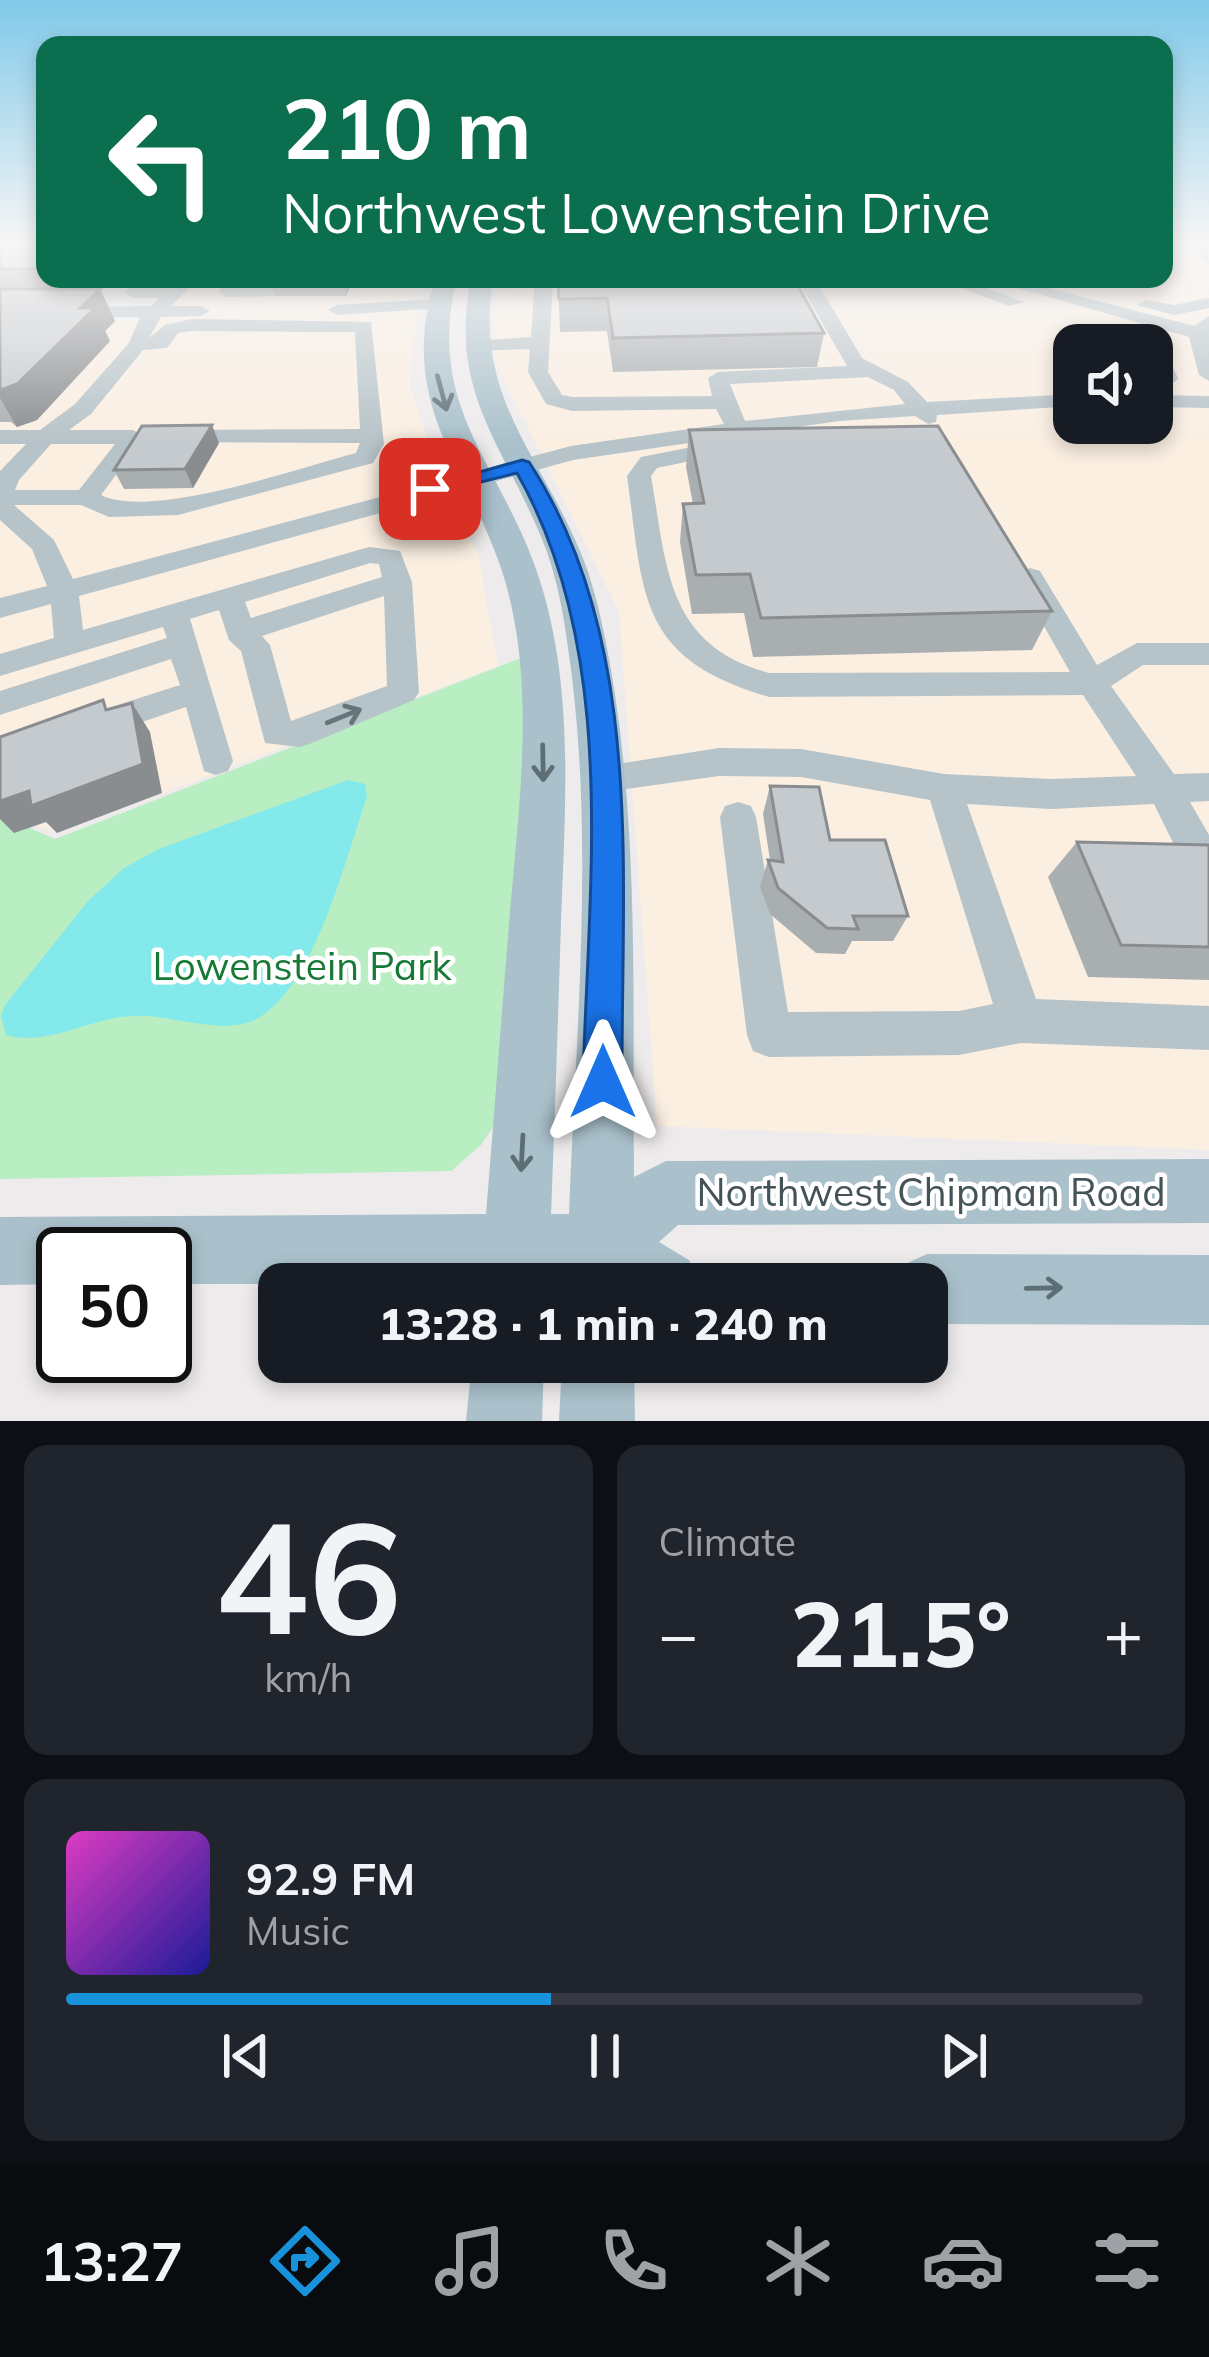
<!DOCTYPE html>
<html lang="en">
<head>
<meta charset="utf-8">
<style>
	:root { --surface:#171b24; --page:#20242c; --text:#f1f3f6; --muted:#9ea1a6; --line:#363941; --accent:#1892db }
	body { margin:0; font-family:Mulish,sans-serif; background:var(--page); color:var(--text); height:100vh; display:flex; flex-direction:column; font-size:45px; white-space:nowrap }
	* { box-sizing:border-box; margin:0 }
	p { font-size:39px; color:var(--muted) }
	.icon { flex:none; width:66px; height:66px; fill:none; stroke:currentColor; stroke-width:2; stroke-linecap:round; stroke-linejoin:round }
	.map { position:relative; height:1421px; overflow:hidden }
	.panel { display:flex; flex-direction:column; gap:24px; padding:24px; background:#0d0f14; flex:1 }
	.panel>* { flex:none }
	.hud { position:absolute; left:36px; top:36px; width:1137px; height:252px; border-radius:24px; box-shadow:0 6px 18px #0003; background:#0b6e4f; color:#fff; overflow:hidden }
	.buttons { position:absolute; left:1053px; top:324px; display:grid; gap:24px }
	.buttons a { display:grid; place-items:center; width:120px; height:120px; border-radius:24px; background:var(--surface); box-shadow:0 6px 18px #0003; font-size:60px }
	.speed { position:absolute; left:36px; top:1227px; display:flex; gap:24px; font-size:60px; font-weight:700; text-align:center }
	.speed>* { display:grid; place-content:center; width:156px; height:156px; border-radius:50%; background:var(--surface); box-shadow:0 6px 18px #0003; line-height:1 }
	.speed .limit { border:6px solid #111; border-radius:18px; background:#fff; color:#111 }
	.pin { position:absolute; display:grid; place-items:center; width:102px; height:102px; color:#fff; margin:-51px; border-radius:24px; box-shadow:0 6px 18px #0006 }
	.me { position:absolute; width:132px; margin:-66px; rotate:0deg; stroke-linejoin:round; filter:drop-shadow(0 0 9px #0008) }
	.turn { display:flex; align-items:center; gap:42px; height:252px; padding:0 48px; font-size:54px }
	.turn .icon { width:156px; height:156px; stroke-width:2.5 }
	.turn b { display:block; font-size:84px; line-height:102px }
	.big { font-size:90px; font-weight:800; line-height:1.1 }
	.panel .widget { flex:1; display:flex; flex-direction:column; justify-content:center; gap:18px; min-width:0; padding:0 42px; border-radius:24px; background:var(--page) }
	.panel .dial { align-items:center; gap:0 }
	.dial b { font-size:156px; line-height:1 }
	.song { display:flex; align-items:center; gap:36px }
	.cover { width:144px; height:144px; border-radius:18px; background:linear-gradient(135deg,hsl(310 70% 55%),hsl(240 70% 35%)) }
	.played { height:12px; border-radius:6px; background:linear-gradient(90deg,var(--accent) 45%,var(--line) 45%) }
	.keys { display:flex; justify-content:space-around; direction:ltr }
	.heat { display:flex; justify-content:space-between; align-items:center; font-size:66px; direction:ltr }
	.panel .tiles { flex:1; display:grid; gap:24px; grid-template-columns:1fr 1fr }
	.widget:last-child { grid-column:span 2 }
	.trip { position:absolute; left:258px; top:1263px; width:690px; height:120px; border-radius:24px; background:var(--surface); box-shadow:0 6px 18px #0003; font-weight:800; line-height:120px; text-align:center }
	.menu { display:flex; height:192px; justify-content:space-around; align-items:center; background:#090b0e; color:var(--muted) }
	.menu .icon { width:84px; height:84px }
	.menu .current { color:var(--accent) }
	.menu b { font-size:54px; color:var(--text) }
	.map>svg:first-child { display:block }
	.commercial { fill:#fbefe2; fill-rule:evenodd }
	.green { fill:#b8eec2 }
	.water { fill:#84e9eb }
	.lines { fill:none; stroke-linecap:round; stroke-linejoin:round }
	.minor { fill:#b6c3c8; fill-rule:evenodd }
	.major { fill:#aac1cb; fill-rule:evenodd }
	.wall { fill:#a9aeb1 }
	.shaded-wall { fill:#8a8d90 }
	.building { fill:#c5cace; stroke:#8a8d90; stroke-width:3 }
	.oneway { stroke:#5e6e75 }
	.oneway2 { stroke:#66757a }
	.route { fill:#1a73e8; stroke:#114b97; stroke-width:3 }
	.labels { text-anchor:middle; stroke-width:9; stroke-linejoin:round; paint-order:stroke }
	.near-park-label { font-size:39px; fill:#167935; stroke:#fff }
	.near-street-label { font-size:39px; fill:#445358; stroke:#fff }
</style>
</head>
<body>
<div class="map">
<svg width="1209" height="1421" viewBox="0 0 1209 1421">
	<rect width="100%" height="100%" fill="#eeebec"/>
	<g class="commercial">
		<path d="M1164 244H1209V1150L657 1126 619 612 496 363 492 314 500 279H1164ZM1074 345H1152V423H1074Z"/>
		<polygon points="185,279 429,279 418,298 409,382 429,446 430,466 478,553 498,666 57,833 0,814 0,321 148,320"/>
	</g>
	<polygon class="green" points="521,658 526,725 502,1114 481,1145 451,1171 0,1179 0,815 55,839"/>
	<path class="water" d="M348 780 365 784 367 797C346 855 310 1011 242 1024 207 1031 168 1014 132 1016 89 1018 48 1047 6 1035L1 1016 5 1005 88 901 124 868 159 849Z"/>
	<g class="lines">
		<g class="minor">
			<polygon points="1188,244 1205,244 1209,263"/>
			<path d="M138 279H156L148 288H170L178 279H197L172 306H201L210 311 201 316 161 317 149 338 165 325 192 319 371 322 384 444 373 463 178 515 109 517 81 505H14L54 540 73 579 571 446 724 424 716 409 572 411 546 404 528 372 530 349 466 351V343L473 341 531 337 535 279H553L548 372 562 395 573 397 712 396 708 378 718 372 847 366 797 279H815L862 358 908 382 927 402 1074 394V406L937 415 936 422 928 424 915 416 839 421 573 460 79 596 83 630 369 547 400 551 412 582 419 692 414 700 312 743 300 747 265 743 241 651 229 640 219 610 190 619 233 761 228 771 216 775 204 771 186 707 98 737 86 733 81 724 86 715 180 685 171 659 0 715V691L167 638 163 627 0 676V654L54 638 51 604 0 618V598L47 586 32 549 0 520V471L26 444H0V430H40L75 404 129 343 140 317 0 318V308L151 306 159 298H134L125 293ZM192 331 355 332 360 429 177 430 166 437 169 442 360 443 356 453C299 468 150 520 101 495L144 437 133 430H69L91 414 143 350 167 348 178 333ZM868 377 894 390 905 404 745 421 730 384ZM51 444H115L79 490H15L19 480ZM370 563 379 564 382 577 251 618 245 602ZM384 596 387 686 291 721 270 645 262 636Z"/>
			<polygon points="227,279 245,279 239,287 261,287 265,279 283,279 272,296 227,297 218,292"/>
			<polygon points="937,279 963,279 1024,302 1009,306"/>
			<polygon points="985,279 1014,279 1194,326 1209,316 1209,381 1199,375 1189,337"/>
			<polygon points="1209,298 1209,308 1174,315 1137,305 1146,300 1174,305"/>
			<polygon points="437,299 443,300 443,308 337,315 328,310 337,305"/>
			<polygon points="1121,324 1165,337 1168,358 1178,378 1175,382 1152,385 1152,345 1114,334 1114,326"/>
			<polygon points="1152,395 1209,396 1209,408 1152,407"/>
			<path d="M687 448 695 450V460L657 468 651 476C667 567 666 645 769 673L1070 672 1016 577 1030 568 1040 571 1097 665 1137 643H1209V665H1143L1111 686 1174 774 1209 773V801L1190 802 1209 835V867L1183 863 1154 804 1051 809 967 804 1036 999 1209 1006V1050L1021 1043 959 1055 769 1057 753 1051 747 1035 720 817 725 806 738 802 751 806 756 817 788 1012 959 1011 993 1004 930 800 801 777 719 776 605 792 592 788 587 778 592 768 719 748 801 749 944 774 1051 779 1136 776 1083 695 769 697C637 658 644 597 627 476L641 457Z"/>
		</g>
		<g class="major">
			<path d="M435 279H457C424 408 503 466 539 578 575 688 565 808 561 922 558 1019 555 1116 551 1214H569C576 1025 596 828 567 641 563 611 557 581 547 552 509 450 447 397 471 279H493C474 396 538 451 580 551 592 579 599 609 605 638 641 814 632 999 634 1177L666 1161 1209 1159V1223L678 1225 659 1242 689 1260 699 1284H165V1254H63V1284L0 1285V1217L486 1214C494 1117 501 1021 509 924 518 810 538 682 502 571 465 461 397 404 435 279Z"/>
			<polygon points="927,1254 1209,1255 1209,1325 927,1324 927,1284 894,1284 903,1265"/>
			<polygon points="472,1362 544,1362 542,1421 466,1421"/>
			<polygon points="562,1362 634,1362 635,1421 559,1421"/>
		</g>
	</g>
	<g class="wall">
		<polygon points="0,244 45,244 45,279 105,279 96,289 100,289 115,321 105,331 110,341 37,420 17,427 11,422 0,422"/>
		<polygon points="350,279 351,285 346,296 274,296 269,280"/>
		<polygon points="558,279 824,333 817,367 613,372 607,331 560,332"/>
		<polygon points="689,430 1052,611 1032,650 753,657 744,613 692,614 680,542 683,504 693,504 686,467"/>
		<polygon points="219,443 193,488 124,489 114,470"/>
		<polygon points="770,786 830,840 908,916 893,941 852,941 845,954 816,953 770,914 760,887 768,860 770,860 763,814"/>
		<polygon points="1077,842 1209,845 1209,980 1088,977 1048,877"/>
	</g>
	<g class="shaded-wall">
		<polygon points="73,279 105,279 83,301"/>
		<polygon points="342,279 350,279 351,285 346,296"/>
		<polygon points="100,289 115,321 105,331 110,341 37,420 17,427 0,398 0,390"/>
		<polygon points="212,425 219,443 193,488 185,469"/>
		<polygon points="132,703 150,732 162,793 57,833 46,822 14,833 0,819 0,801"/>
	</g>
	<g class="building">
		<rect x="0" y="244" width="45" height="25"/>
		<polygon points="269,279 342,279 342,280"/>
		<polygon points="558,279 794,279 824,333 613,338 607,298 559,299"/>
		<polygon points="0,289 100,289 80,308 95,308 17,384 0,390"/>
		<polygon points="212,425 185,469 114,470 142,426"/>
		<polygon points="938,426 1052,611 761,618 750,574 696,575 683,504 704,503 689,430"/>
		<polygon points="103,700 106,710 132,703 143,764 31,806 29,791 0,801 0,737"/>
		<polygon points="770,786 819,787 830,840 885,840 908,916 853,916 858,929 827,928 778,888 768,860 783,862"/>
		<polygon points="1077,842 1209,845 1209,947 1121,945"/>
	</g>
	<defs><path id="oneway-shaft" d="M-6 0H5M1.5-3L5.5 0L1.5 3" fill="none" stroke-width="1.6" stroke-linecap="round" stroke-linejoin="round" transform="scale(3)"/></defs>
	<g class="oneway">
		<use href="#oneway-shaft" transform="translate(442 393) rotate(75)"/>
		<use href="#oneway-shaft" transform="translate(543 763) rotate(89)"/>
		<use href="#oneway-shaft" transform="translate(522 1153) rotate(93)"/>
		<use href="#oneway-shaft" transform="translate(1044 1288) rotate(-1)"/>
	</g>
	<use class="oneway2" href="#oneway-shaft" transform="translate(344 716) rotate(-22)"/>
	<linearGradient id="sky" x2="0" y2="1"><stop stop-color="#80c9e9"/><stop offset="0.55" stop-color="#f7f6f6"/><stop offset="1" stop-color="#f7f6f6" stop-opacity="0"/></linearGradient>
	<rect width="1209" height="443" fill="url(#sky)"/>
	<path class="route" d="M522 460 529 462C646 641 621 877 622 1082L616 1096 603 1101 589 1096 583 1082C588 883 620 654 517 473L430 495 420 489Z"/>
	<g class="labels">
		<g class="near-park-label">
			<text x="302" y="980">Lowenstein Park</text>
		</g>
		<g class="near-street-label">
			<text x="931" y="1206">Northwest Chipman Road</text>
		</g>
	</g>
</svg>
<div class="buttons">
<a><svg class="icon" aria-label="sound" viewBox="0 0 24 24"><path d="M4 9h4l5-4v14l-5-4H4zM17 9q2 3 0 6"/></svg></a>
</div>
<div class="speed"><div class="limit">50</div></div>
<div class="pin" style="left:430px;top:489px;background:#d93025"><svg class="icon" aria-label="arrive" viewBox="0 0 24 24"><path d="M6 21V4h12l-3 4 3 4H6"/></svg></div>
<svg class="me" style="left:603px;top:1082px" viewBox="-20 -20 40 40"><path d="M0-17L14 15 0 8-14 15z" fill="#1a73e8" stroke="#fff" stroke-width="4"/></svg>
<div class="trip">13:28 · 1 min · 240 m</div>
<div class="hud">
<div class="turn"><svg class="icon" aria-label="left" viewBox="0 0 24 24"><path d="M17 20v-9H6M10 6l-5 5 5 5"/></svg><div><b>210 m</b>Northwest Lowenstein Drive</div></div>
</div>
</div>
<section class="panel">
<div class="tiles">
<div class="widget dial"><b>46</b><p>km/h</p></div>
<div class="widget"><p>Climate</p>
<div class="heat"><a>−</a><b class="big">21.5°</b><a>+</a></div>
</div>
<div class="widget">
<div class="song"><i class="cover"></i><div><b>92.9 FM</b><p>Music</p></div></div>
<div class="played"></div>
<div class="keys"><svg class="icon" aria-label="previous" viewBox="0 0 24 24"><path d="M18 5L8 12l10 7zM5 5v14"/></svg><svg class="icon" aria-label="pause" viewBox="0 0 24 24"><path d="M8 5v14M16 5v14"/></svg><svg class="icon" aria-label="next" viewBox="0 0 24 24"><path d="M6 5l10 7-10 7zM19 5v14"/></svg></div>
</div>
</div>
</section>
<nav class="menu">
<b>13:27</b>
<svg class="icon current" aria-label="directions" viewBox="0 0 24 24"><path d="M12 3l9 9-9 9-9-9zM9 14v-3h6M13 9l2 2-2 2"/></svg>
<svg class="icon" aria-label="music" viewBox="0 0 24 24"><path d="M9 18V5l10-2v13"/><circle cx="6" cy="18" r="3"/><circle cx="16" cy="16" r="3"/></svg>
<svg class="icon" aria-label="phone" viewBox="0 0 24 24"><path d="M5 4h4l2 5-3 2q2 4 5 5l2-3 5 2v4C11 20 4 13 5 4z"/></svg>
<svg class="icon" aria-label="climate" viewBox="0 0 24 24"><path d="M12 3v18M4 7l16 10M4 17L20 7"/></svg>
<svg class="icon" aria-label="car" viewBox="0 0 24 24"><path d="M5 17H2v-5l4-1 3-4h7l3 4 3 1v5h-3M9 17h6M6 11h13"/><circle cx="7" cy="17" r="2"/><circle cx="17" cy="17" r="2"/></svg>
<svg class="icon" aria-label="filters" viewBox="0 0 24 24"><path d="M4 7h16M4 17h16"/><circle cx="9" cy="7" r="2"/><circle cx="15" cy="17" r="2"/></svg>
</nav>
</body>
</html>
